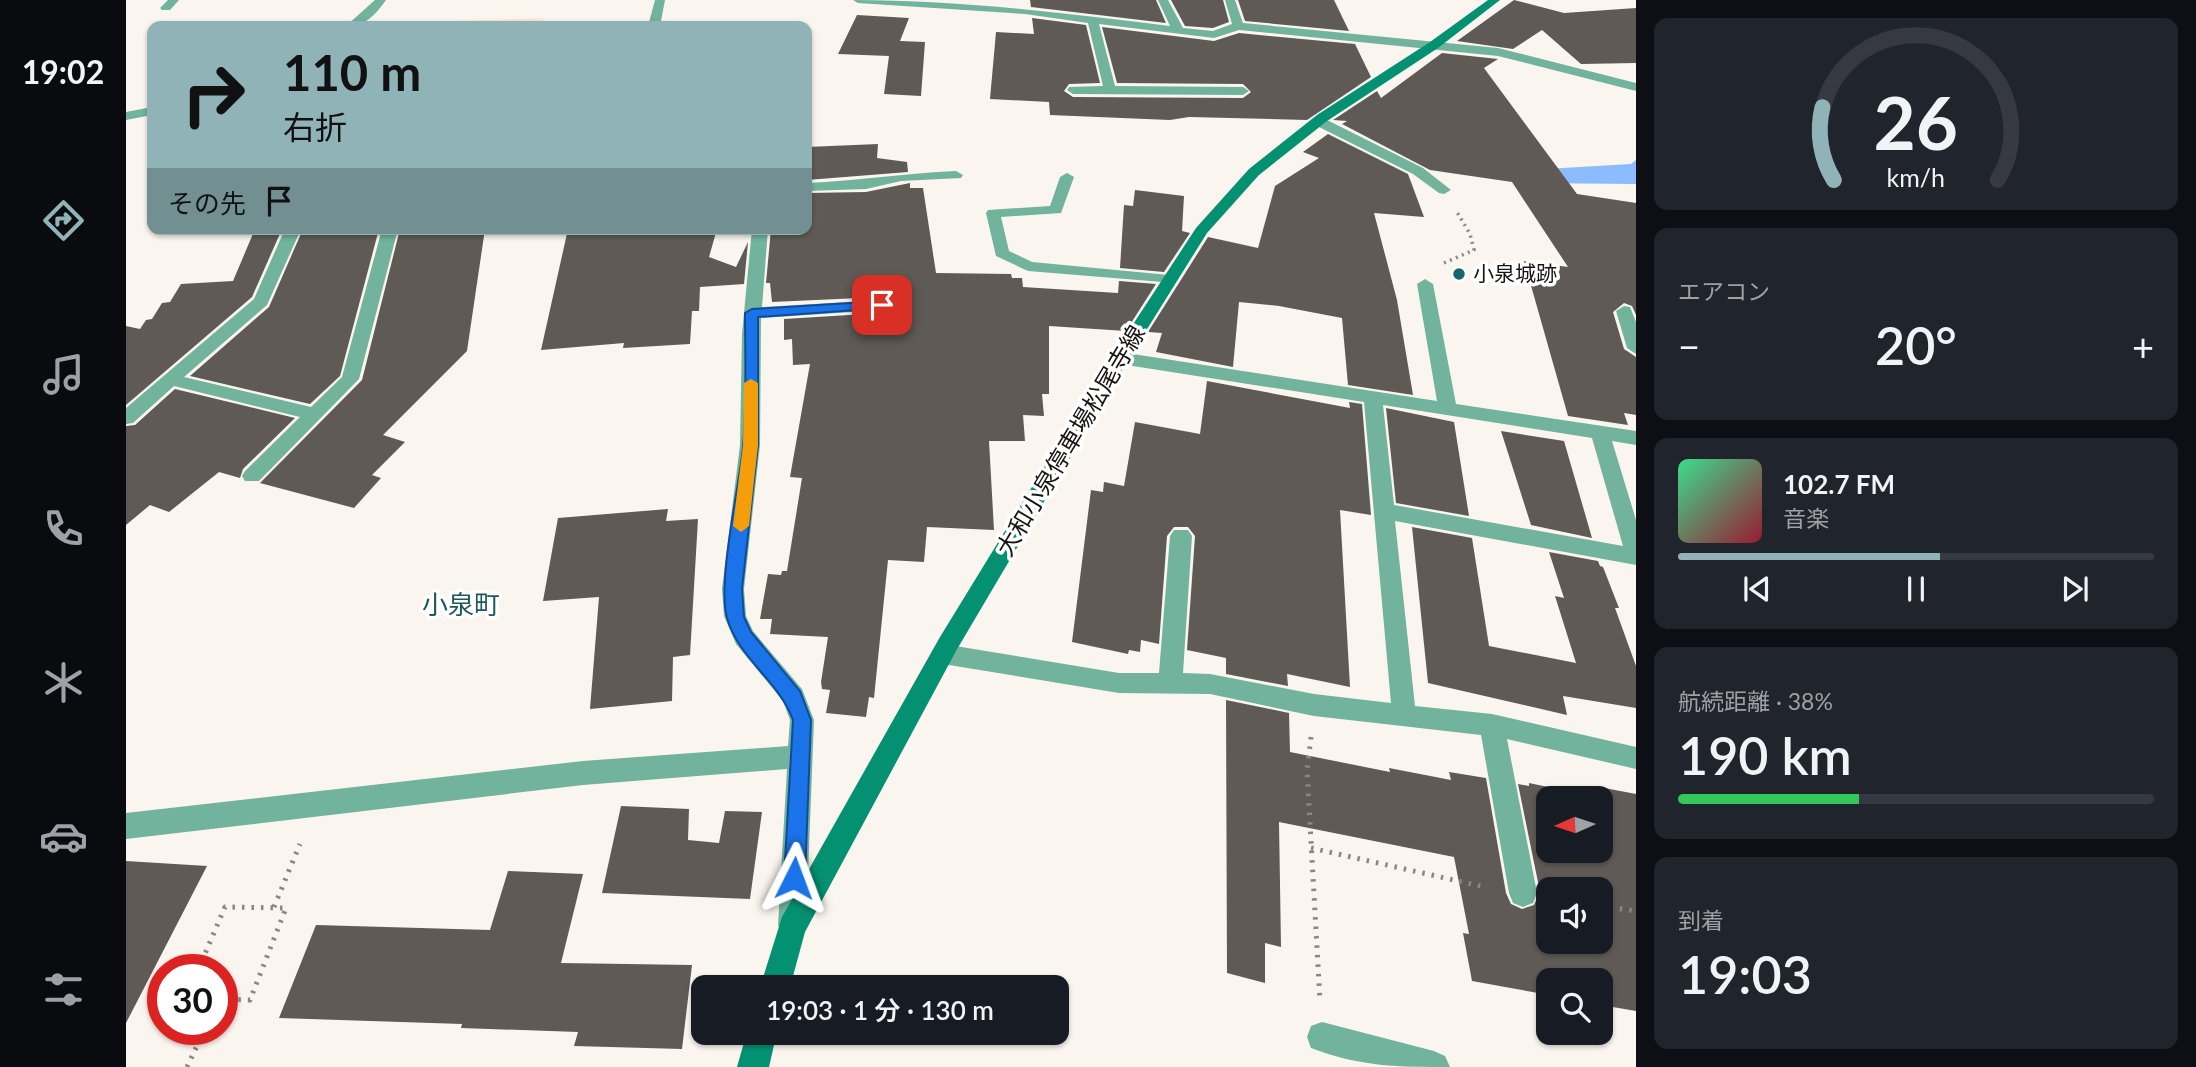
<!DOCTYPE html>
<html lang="ja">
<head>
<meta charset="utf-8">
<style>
	:root { --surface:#171b24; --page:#20242c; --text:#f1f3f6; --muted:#9ea1a6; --line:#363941; --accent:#8fb3b7 }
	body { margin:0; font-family:Lato,"Noto Sans JP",sans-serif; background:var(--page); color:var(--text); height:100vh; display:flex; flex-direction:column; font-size:26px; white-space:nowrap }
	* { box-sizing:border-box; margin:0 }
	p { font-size:23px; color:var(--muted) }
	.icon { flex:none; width:38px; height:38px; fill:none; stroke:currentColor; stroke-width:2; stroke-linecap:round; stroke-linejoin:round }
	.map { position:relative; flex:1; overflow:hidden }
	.drawer { display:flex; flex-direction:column; gap:18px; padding:18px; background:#0d0f14; width:560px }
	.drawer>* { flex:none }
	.top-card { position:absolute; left:21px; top:21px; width:665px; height:214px; border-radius:14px; box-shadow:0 2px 5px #0004; background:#8fb3b7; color:#111; overflow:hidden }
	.needle { width:46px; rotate:267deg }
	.tools { position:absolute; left:1410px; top:786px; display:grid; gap:14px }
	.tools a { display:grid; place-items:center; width:77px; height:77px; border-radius:14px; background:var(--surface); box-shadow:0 2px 5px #0004; font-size:35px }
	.speed { position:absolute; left:21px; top:954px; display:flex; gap:14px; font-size:35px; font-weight:700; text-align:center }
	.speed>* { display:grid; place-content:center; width:91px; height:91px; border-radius:50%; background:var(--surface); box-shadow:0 2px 5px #0004; line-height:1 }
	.speed .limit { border:10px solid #d22; background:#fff; color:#111 }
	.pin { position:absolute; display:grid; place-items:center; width:60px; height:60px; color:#fff; margin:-30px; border-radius:14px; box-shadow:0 4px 10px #0006 }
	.me { position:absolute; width:77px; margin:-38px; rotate:3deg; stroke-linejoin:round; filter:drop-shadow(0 0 5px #0008) }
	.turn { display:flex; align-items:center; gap:24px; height:147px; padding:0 21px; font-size:32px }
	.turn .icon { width:91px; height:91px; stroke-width:2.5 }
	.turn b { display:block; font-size:49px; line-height:60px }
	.then { display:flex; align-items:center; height:66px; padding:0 21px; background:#0003; gap:14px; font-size:26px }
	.big { font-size:52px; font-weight:600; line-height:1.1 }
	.drawer .widget { flex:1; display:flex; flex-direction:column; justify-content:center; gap:10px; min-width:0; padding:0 24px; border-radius:14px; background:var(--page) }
	.drawer .dial { align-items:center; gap:0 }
	.dial svg { height:182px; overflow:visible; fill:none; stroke:var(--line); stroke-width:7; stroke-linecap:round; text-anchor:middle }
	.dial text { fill:var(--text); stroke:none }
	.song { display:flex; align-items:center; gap:21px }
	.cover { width:84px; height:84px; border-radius:10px; background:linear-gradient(135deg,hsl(150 70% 55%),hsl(350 70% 35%)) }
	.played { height:7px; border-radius:4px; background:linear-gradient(90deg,var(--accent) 55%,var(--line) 55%) }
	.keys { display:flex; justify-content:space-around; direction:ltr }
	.heat { display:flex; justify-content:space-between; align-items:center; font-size:38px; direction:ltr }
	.charge { height:10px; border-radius:5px; background:linear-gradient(90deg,#34c759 38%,var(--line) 0) }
	.trip { position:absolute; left:565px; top:975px; width:378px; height:70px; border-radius:14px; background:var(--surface); box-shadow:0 2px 5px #0004; font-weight:600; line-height:70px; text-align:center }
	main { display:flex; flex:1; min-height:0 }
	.tab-bar { display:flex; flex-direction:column; width:126px; justify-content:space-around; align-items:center; background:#090b0e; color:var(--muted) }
	.tab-bar .icon { width:49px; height:49px }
	.tab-bar .current { color:var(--accent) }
	.tab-bar b { font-size:32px; color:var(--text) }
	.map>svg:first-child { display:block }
	.education { fill:#f8ead6 }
	.water { fill:#8bbcfe }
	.building { fill:#5f5a55; fill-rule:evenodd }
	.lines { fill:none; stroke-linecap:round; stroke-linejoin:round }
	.path-far1 { stroke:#8a8682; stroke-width:3.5; stroke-dasharray:2 4.5; stroke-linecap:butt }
	.path { stroke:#8a8682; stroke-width:5; stroke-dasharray:2.5 7; stroke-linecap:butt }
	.minor { fill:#71b39d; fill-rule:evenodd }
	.secondary { fill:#049172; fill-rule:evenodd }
	.route { fill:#1a73e8; stroke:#114b97; stroke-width:2 }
	.slow { fill:#f59e0b }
	.poi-dot { fill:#17656a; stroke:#fff; stroke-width:2.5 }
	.labels { text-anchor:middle; stroke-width:7; stroke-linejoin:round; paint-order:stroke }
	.far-poi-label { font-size:21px; fill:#171514; stroke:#fff; text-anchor:start }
	.street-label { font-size:24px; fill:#171514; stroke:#fff }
	.neighbourhood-label { font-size:26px; fill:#1c585c; stroke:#fff }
</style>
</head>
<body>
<main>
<nav class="tab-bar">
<b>19:02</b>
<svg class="icon current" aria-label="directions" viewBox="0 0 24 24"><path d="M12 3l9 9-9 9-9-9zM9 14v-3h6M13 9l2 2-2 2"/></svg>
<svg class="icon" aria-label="music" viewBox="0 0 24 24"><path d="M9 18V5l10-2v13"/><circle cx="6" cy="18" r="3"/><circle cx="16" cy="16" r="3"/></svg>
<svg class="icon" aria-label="phone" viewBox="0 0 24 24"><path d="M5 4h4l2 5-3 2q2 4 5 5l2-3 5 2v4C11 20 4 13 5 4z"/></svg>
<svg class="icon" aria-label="climate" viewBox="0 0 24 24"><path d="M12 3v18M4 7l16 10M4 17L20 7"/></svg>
<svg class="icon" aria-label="car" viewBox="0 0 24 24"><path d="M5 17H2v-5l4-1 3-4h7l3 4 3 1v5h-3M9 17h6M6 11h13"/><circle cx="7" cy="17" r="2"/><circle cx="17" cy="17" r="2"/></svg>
<svg class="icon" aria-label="filters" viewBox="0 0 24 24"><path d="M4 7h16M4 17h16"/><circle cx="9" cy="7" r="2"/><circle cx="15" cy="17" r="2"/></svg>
</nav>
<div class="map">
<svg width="1510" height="1067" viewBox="0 0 1510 1067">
	<rect width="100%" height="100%" fill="#fbf5ef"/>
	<polygon class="education" points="418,18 414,26 237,26 329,21"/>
	<polygon class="water" points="1510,160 1510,184 1390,183 1384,171 1505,164"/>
	<g class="building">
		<polygon points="904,0 1030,0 1040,23 905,7"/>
		<polygon points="1045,0 1097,0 1103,22 1087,28 1059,26"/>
		<polygon points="1112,0 1208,0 1223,31 1119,21"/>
		<polygon points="1388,0 1438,13 1510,8 1510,63 1455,64 1416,30 1387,49 1331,41"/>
		<polygon points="731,15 783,18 774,41 799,42 795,96 758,94 763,56 712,54"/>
		<polygon points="906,18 960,25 974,83 943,84 938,91 947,97 1117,98 1125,92 1117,84 991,83 976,27 1088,41 1113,33 1229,44 1245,77 1181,120 1063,117 1044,120 924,115 923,102 864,99 870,32 908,34"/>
		<polygon points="1316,53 1372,59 1358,68 1451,194 1510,203 1510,315 1506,306 1498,303 1487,312 1498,349 1510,357 1510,415 1498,413 1502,425 1442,416 1398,261 1442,267 1386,182 1304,170 1216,124 1221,121 1207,120 1251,91 1255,98"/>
		<polygon points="1202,134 1282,174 1298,217 1248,213 1271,300 1287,395 1222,385 1216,318 1153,306 1113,302 1107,367 1030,352 1036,333 1022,332 1082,237 1132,248 1149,186 1193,158 1177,152"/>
		<polygon points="752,144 751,158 781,162 782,172 681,180 681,147"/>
		<polygon points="784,183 784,188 797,188 810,273 885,274 886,278 896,278 897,287 992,293 993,281 1030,284 1000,331 923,326 923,394 916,394 918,416 897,415 899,441 863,441 868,530 801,527 798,562 762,560 748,698 743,697 740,717 700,713 704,690 696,689 695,682 702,637 644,634 646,619 634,619 642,574 655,575 656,571 661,571 676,478 664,477 684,364 667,365 666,339 658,340 658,319 756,313 766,304 756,297 646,302 644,283 640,283 645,229 681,229 681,193 740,192"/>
		<polygon points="1009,190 1058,196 1056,231 1064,233 1038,272 994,268 998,205 1007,206"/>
		<polygon points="129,229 156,229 126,297 0,405 0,326 14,329 20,320 26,319 36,303 44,302 55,284 107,281"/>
		<polygon points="177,229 253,229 214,376 184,404 64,376 143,307"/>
		<polygon points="274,229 359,229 341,351 257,435 279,442 246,475 255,478 228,508 134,483 236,380"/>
		<polygon points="442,229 591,229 583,257 610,267 622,242 618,284 574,287 573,311 566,311 564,344 497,348 498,343 415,350"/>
		<polygon points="1081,381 1224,408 1223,402 1236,404 1245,515 1214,510 1224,687 1161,674 1162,686 1100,674 1100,658 1061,650 1069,536 1062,527 1048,527 1041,536 1033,644 1015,640 1014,652 1003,650 1002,654 946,642 965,490 977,492 978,482 998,486 1009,422 1074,434"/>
		<polygon points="49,389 169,418 117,469 114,478 93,472 43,512 24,505 0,525 0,426 9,425"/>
		<polygon points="1260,408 1328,422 1343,516 1270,503"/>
		<polygon points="1375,431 1438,441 1466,538 1405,525"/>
		<polygon points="542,509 540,521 572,519 564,655 547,657 546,701 464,709 473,597 417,601 432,518"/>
		<polygon points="1286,527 1346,538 1363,646 1450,663 1429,596 1438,598 1423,552 1472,561 1474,566 1477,567 1493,608 1489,608 1510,666 1510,708 1437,696 1441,715 1302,683"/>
		<path d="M1100 700 1163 713 1164 752 1264 772 1263 768 1325 780 1323 772 1360 778 1380 893 1385 904 1396 909 1408 905 1414 892 1392 784 1403 786V783L1470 797 1468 786 1510 794V1011L1475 1005V980H1423V995L1346 981 1337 933 1343 934 1328 857 1153 822 1155 947 1139 943V983L1101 973ZM1423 798H1475V850H1423ZM1423 889H1475V942H1423Z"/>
		<polygon points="495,806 563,809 562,840 593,843 599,811 636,812 624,899 476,893"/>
		<polygon points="0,861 81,866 0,1023"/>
		<polygon points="382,871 457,874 435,963 566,965 556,1049 448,1046 452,1032 335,1028 336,1024 153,1018 190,925 364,930"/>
	</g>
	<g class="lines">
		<polyline class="path-far1" points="1318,263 1348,250 1344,234 1331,212"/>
		<g class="path">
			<polyline points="1185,737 1181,770 1194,1001"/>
			<polyline points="1185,848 1359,887"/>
			<polyline points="1475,906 1510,911"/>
			<polyline points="148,907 174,844"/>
			<polyline points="72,970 99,907 160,908 124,1000 96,999"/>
			<polyline points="61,1067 79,1029"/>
		</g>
		<g class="minor">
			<polygon points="42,0 53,0 44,10 36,10 34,8"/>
			<path d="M249 0H260C249 15 240 26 220 26Z"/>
			<polygon points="529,0 539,0 534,26 522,26"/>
			<path d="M727 0C834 0 938 13 1044 26L1032 0H1042L1057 28 1087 31 1106 24 1099 0H1109L1117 23 1372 48 1510 83V91L1372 56 1113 30 1088 38 973 24 989 86 1117 87 1123 91 1117 95 947 94 941 90 943 87 977 86 962 23 899 14 732 3Z"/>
			<polygon points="26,107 26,115 0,120 0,112"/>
			<polygon points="1187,118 1197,118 1297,168 1325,190 1318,194 1313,193 1287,174 1187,124"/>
			<path d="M830 171 837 175 835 178 775 181 740 189 681 191V183C731 181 780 173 830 171Z"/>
			<polygon points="941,173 948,177 935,213 875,217 883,251 906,262 1043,275 1049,277 1049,283 902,271 870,256 860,213 862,210 924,206 934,177"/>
			<polygon points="159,229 175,229 141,305 58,377 185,407 216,377 256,229 272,229 233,379 133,481 119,481 116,476 119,471 174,417 48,386 7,423 0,424 0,408 128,299"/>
			<polygon points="626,229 642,229 636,307 756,300 764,305 756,310 635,318 634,445 618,589 620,616 627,631 676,689 688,720 680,925 676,935 666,939 656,935 652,925 661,769 457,785 0,839 0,813 457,761 662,746 664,720 657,701 610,644 598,616 596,589 614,445 616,334"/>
			<path d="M1299 279 1307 284 1330 404 1510 431V445L1486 441 1510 520V565L1269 521 1289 706 1366 714 1510 747V769L1381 739 1411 893 1407 903 1397 907 1387 903 1383 893 1355 735 1188 716 1084 694 993 693 817 664 809 661 805 654 809 647 817 644 993 673H1033L1044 536 1048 530H1062L1066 536 1057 673 1084 674 1188 694 1265 703 1238 402 994 364 985 358 994 352 1311 401 1291 284ZM1257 405 1466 438 1497 546 1268 505Z"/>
			<polygon points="1498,306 1504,307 1510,322 1510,354 1501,348 1490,311"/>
			<path d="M1196 1022 1308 1051 1319 1056 1324 1067C1273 1067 1234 1067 1185 1048L1181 1037 1185 1026Z"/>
		</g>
		<g class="secondary">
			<polygon points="1362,0 1374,0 1312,48 1201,121 1133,175 1081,233 1003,358 830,651 679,932 664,987 634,987 656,917 814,637 985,358 1070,228 1123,169 1191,115 1304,42"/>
			<polygon points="621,1032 651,1032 643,1067 611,1067"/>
		</g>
	</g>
	<path class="route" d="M756 301 760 303V308L632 317V445L616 589 618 617 625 632 674 691 685 720 679 878 676 886 668 889 661 886 658 878 667 720C653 681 612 658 601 618 591 583 613 488 617 447 621 403 619 358 619 313L626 309Z"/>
	<polygon class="slow" points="625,379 632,383 632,445 623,526 615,532 607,526 617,445 618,383"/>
	<circle class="poi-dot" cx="1333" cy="274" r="7"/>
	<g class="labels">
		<g class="far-poi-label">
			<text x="1347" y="281">小泉城跡</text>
		</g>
		<g class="street-label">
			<text transform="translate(945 441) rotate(-59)" y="8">大和小泉停車場松尾寺線</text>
		</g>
		<g class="neighbourhood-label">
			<text x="335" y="614">小泉町</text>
		</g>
	</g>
</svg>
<div class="tools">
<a><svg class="needle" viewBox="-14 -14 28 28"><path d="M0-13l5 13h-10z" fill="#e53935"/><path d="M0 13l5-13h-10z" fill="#9ea1a6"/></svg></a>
<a><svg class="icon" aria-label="sound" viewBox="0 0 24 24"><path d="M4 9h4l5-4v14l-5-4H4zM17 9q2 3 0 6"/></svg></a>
<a><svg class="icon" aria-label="search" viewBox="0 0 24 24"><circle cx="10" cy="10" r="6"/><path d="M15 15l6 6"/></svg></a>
</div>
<div class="speed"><div class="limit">30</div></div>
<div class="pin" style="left:756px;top:305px;background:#d93025"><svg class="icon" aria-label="arrive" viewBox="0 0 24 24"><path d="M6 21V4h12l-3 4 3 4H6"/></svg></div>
<svg class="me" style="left:668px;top:878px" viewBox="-20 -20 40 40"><path d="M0-17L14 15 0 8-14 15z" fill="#1a73e8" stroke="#fff" stroke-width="4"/></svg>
<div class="trip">19:03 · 1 分 · 130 m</div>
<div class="top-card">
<div class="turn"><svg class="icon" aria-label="right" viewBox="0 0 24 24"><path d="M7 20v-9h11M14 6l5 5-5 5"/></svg><div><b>110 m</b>右折</div></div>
<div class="then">その先<svg class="icon" aria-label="arrive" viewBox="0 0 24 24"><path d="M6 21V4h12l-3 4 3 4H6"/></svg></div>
</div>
</div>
<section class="drawer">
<div class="widget dial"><svg viewBox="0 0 100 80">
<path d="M14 69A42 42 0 1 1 86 69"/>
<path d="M14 69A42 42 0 0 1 9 37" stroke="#8fb3b7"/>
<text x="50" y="56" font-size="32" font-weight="700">26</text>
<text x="50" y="72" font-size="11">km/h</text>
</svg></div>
<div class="widget"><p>エアコン</p>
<div class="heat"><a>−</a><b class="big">20°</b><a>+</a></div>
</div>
<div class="widget">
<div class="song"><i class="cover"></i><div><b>102.7 FM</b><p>音楽</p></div></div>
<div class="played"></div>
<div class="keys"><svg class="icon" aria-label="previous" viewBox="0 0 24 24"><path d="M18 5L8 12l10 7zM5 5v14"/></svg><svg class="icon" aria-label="pause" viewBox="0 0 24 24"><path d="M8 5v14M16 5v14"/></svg><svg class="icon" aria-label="next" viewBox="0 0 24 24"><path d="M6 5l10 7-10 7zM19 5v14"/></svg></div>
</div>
<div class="widget"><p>航続距離 · 38%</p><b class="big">190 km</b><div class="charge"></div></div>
<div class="widget"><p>到着</p><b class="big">19:03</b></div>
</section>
</main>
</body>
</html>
